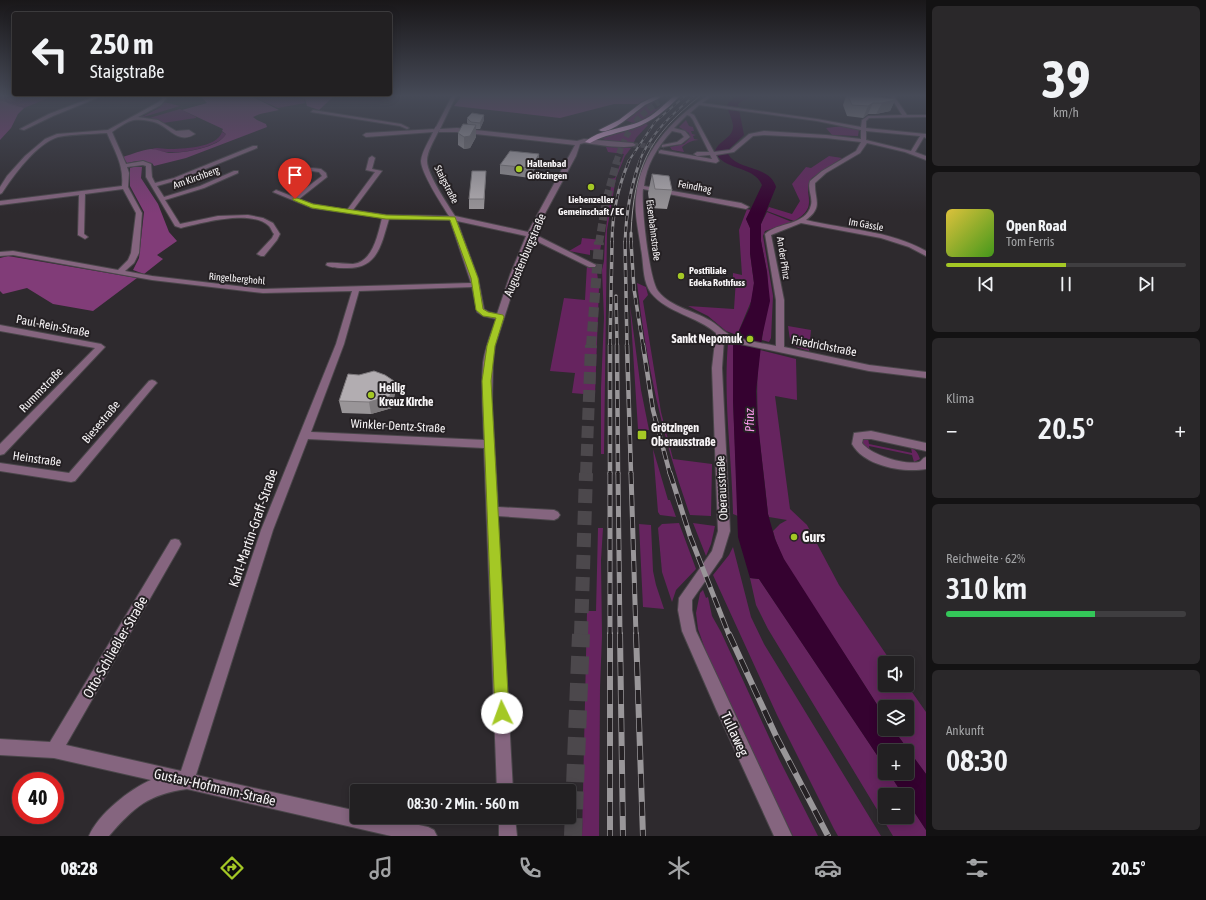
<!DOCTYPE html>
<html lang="de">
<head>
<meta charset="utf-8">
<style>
	:root { --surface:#222022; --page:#2a282a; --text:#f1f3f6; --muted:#a2a3a5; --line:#3f3e40; --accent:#a4c825 }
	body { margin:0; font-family:"Asap Condensed",sans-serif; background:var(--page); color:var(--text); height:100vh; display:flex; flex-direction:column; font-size:15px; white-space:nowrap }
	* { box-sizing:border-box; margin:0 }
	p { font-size:13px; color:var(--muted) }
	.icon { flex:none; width:22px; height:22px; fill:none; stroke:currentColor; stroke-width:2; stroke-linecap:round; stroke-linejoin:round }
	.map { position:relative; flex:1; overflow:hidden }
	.drawer { display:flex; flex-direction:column; gap:6px; padding:6px; background:#131213; width:280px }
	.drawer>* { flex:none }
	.top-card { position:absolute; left:12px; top:12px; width:380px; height:84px; border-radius:4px; box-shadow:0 2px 10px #0003,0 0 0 1px var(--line); background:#222022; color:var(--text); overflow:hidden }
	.controls { position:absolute; left:878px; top:656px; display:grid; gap:8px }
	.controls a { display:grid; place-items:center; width:36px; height:36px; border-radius:4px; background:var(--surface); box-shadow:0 2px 10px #0003,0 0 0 1px var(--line); font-size:20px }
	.speed { position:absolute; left:12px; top:772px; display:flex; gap:8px; font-size:20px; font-weight:700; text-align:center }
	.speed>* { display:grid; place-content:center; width:52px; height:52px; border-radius:50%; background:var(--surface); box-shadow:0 2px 10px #0003,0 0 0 1px var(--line); line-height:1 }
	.speed .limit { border:6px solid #d22; background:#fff; color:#111 }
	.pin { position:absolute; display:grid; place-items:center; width:34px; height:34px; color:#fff; margin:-41px -17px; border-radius:50% 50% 50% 0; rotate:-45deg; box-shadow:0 0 4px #0007 }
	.pin .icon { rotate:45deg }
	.me { position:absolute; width:44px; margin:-22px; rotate:357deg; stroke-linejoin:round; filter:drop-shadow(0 0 3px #0008) }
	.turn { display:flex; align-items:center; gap:14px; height:84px; padding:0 12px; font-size:18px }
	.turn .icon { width:52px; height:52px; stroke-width:2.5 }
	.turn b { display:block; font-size:28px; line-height:34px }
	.big { font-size:30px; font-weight:600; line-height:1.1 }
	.drawer .card { flex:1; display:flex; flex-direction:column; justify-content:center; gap:6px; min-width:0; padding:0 14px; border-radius:6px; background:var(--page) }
	.drawer .dial { align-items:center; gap:0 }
	.dial b { font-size:52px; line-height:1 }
	.song { display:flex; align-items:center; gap:12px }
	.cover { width:48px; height:48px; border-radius:6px; background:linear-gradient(135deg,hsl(50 70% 55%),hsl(100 70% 35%)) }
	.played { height:4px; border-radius:2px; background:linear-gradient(90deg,var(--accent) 50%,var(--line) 50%) }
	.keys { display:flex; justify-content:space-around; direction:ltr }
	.heat { display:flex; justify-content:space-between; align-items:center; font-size:22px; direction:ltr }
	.charge { height:6px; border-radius:3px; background:linear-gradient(90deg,#34c759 62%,var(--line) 0) }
	.trip { position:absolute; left:350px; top:784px; width:226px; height:40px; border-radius:4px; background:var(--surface); box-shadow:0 2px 10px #0003,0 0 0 1px var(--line); font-weight:600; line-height:40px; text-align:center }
	.tabs { display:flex; height:64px; justify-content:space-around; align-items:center; background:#0e0d0e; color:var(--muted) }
	.tabs .icon { width:28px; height:28px }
	.tabs .selected { color:var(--accent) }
	.tabs b { font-size:18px; color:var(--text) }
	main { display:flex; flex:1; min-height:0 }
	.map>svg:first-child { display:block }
	.green { fill:#66245f }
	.forest { fill:#813c78 }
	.water { fill:#350230 }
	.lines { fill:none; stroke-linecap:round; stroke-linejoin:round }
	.minor-tunnel { stroke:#4c484c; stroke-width:5; stroke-dasharray:5 2.5; stroke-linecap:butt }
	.highway-tunnel-far5 { stroke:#4c484c; stroke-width:6; stroke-dasharray:6 3; stroke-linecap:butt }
	.highway-tunnel-far4 { stroke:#4c484c; stroke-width:8; stroke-dasharray:8 3.5; stroke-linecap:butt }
	.highway-tunnel-far3 { stroke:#4c484c; stroke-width:10; stroke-dasharray:10 4.5; stroke-linecap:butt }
	.highway-tunnel-far2 { stroke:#4c484c; stroke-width:12; stroke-dasharray:12 6; stroke-linecap:butt }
	.highway-tunnel-far1 { stroke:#4c484c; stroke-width:14; stroke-dasharray:14 8; stroke-linecap:butt }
	.highway-tunnel { stroke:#4c484c; stroke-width:18; stroke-dasharray:18 9; stroke-linecap:butt }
	.minor-casing { stroke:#4a464a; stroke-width:2 }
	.highway-casing { stroke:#4a464a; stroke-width:2 }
	.minor { fill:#85657f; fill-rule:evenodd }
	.highway { fill:#f9b9ee; fill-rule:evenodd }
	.tram { stroke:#999699; stroke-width:1 }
	.rail-far5-casing { stroke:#999699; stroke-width:2 }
	.rail-far4-casing { stroke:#999699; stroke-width:3 }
	.rail-far3-casing { stroke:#999699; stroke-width:3.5 }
	.rail-far2-casing { stroke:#999699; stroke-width:4.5 }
	.rail-far1-casing { stroke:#999699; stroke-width:5 }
	.rail-casing { stroke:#999699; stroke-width:6 }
	.rail-far5 { stroke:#252124; stroke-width:1.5; stroke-dasharray:4.5; stroke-linecap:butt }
	.rail-far4 { stroke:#252124; stroke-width:2; stroke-dasharray:5.5; stroke-linecap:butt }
	.rail-far3 { stroke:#252124; stroke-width:2.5; stroke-dasharray:7; stroke-linecap:butt }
	.rail-far2 { stroke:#252124; stroke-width:3; stroke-dasharray:9; stroke-linecap:butt }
	.rail-far1 { stroke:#252124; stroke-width:3.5; stroke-dasharray:11; stroke-linecap:butt }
	.rail { stroke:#252124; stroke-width:4.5; stroke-dasharray:14; stroke-linecap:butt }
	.minor-bridge-casing { stroke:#4a464a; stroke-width:5.5; stroke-linecap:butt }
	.minor-bridge { stroke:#85657f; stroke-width:5 }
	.wall { fill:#999598 }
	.shaded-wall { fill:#7d797c }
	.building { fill:#b2adb1; stroke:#7d797c }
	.route { fill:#a4c825; stroke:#6b8218 }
	.poi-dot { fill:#a4c825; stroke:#252124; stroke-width:1.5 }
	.labels { text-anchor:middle; stroke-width:4; stroke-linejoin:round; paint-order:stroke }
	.far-poi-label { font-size:10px; font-weight:bold; fill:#f6f3f5; stroke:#252124; text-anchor:start }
	.far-street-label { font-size:10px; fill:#f6f3f5; stroke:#252124 }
	.street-label { font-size:12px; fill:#f6f3f5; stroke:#252124 }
	.poi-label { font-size:12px; font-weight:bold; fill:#f6f3f5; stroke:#252124; text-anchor:start }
	.water-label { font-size:13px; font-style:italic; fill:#f999eb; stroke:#252124 }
	.near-street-label { font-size:14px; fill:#f6f3f5; stroke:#252124 }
	.near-poi-label { font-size:14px; font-weight:bold; fill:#f6f3f5; stroke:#252124; text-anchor:start }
</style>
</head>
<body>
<main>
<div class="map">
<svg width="926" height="836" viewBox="0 0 926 836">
	<rect width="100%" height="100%" fill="#2e2a2e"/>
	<g class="green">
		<polygon points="0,96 53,96 24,108 0,100"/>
		<polygon points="251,96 296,96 304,99 305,103 278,108"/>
		<polygon points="661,96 664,96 647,107 656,109 674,97 648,119 636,124 625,120 641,106"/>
		<polygon points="164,102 180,106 140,118 136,118 144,116 161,107 158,106"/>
		<polygon points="180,109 196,117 196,118 163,123 159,121 146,119"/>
		<path d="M686 120 689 126 693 127 694 131H691L692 134 696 135 693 136 694 139 699 140C692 140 687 143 682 147L684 152 672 150 670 147 684 144 690 138 689 133 679 127Z"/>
		<polygon points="650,122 646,124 648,125 636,138 633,144 607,141 601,138"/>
		<polygon points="843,126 859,129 858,136 832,135 826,128"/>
		<path d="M222 132 226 134C219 147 182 154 167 152 162 152 157 150 152 149 157 147 162 149 168 149 182 149 217 148 222 132Z"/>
		<polygon points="606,147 631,148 625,156 616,178 607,230 604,454 601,454 601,388 604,318 602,270 604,261 605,237 611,186 608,179 615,178 624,154 608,152"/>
		<path d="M829 156 842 158 812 178C800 193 822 206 794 221L767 211 769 207 792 214 800 201 792 184 806 167 811 168Z"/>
		<polygon points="747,209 751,210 746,219 750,228 750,253 754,283 752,299 737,335 726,331 708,316 688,306 734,309 736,279 733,279 733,273 742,275 739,230"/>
		<polygon points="767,212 792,222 765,231 763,236 773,296 771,338 769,342 762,340 768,286 767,272 761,241 761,224"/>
		<polygon points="582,238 602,240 600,251 590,250 590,255 569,251 581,244"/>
		<polygon points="587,264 597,272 599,288 595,395 572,393 575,373 550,371 564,298 585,300"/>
		<path d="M637 283 646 287 648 295 643 301 661 412 673 459 712 464 711 516 690 515C663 440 646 362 637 283Z"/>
		<polygon points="630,305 641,390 649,430 638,429"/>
		<path d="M788 326 811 330 809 351C789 345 791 346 788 326Z"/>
		<path d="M728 343 733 344V400L738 516 733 514C732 457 723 400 728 343Z"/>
		<path d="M760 350 796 359 797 400 775 396 790 509 807 525 839 585 892 663H885V685H907L926 712V774L893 729H907V707H885V717C865 686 846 655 825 625 806 596 782 566 773 531L780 524 787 520 769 517 768 514C763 459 752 405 760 350Z"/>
		<path d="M864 438H868L869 444 912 453 911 448C916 450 918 453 920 459L914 462 912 455 869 446 870 452 862 444V440Z"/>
		<polygon points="653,449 668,500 670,500 676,517 660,515 658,512"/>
		<polygon points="679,523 696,569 676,590 672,602 662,572 658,528 662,524"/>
		<polygon points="693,523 715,526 711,544 706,556"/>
		<polygon points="639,524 651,525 653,571 656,585 664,609 643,607"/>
		<polygon points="598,528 603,528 601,560 602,636 600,688 599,836 582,836 587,611 596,611"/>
		<polygon points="733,547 751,617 764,644 881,836 838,836 834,829 777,715 713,575 729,555"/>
		<polygon points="750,578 759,579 885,767 885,773 889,773 903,795 885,795 885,817 907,817 907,801 926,830 926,836 893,836 768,629 756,605"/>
		<polygon points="703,590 706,598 708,597 712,616 721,632 779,759 818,836 793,836 718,686 698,629 696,613 700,593"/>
	</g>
	<g class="forest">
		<path d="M200 96H251L279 110 260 114 253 117 257 120 266 124 267 127 186 158 154 166 152 163 137 161 127 163 123 157C132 154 142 150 151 149 157 149 163 152 169 153 183 153 219 148 226 134L222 131 223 129 182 110 207 103Z"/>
		<polygon points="297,96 337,96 333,97 319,110 307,106 305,99"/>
		<polygon points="462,96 657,96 639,104 614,104 560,118 454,106"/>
		<polygon points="0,100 24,108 18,114 11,128 0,140"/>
		<polygon points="133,167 142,167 141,178 158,204 169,232 177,241 157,255 163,259 144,274 133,270 139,258 144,212 130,186 130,168"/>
		<polygon points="8,256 137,278 93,311 53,304 27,288 3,294 0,291 0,258"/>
	</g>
	<path class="water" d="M737 96H754L742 101 738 104 744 135 729 149 728 154C738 171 770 165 776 187L761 224V241L767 272 770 301 762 337 756 391 757 416 768 514 775 539 784 559 885 717V729H893L926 774V830L907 801V795H903L889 773H907V751H885V767L759 579 750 578 738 537 733 400V344L750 307 754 283 750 253V228L746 219 762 185C754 165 722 171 715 151 719 140 734 138 733 125 732 118 728 112 727 105L729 102Z"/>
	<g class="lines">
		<polyline class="minor-tunnel" points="633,145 664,146"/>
		<path class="highway-tunnel-far5" d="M616 162C626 133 633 119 659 102"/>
		<polyline class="highway-tunnel-far4" points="599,243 606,201 617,161"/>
		<polyline class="highway-tunnel-far3" points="591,346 599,242"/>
		<polyline class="highway-tunnel-far2" points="586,474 591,345"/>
		<polyline class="highway-tunnel-far1" points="581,635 586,473"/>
		<polyline class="highway-tunnel" points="573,836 581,634"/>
		<g class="minor-casing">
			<g id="minor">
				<polygon points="96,96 102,96 53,116 24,130 20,129 49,114"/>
				<path d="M162 96H166V99L161 105 138 117 158 120 176 131 189 130 195 134C180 144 171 130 159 124 153 121 141 119 134 120 127 121 118 128 112 132L126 164 143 161 151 164 152 177 155 183 174 178 253 146H257V148L178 180 157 186 164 197 200 186 234 171H238V173L204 188 165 200 180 224 218 216 248 215 263 218 273 223 280 234 277 240 264 256H261L257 254 272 238 274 234C272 232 271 228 269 226 251 209 202 223 181 228L175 226 146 177V166L143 165 127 167 129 173 128 187 142 213 139 253 134 263 125 271 152 276 263 289 471 283 450 220 389 219C381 245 378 270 344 268 338 268 331 268 326 265L327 263C336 262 344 264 353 264 373 262 378 234 382 218L312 208 273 192 276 190 294 197 322 176 319 172 284 167V165L321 169 326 173 327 177 299 199 313 204 347 210 375 172 366 170 369 158 372 156 375 158 372 169 382 171 353 210 386 215 449 216C442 205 421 173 421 161 422 151 429 141 433 132L366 137 363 135 366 133 435 129 452 96H456L440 129 457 128 577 141 584 139 633 143 636 145C628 150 595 144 584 143L580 144 576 156 534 234 596 265 595 267H589L532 239 518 275 495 346 493 363 492 402 498 507 554 510 558 512 560 515 558 518 554 520 498 516 513 791H497L484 448 308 439 273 530 196 775 357 811V817H382L428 827 434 830 437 836H391L187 789C149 794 134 807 109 836H89C98 814 130 789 151 780L54 758 0 755V739L50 742 171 540 175 539 179 540 181 544 179 548 66 745 181 771 261 530 336 344 352 291 263 293 152 280 13 255 0 256V252L13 251 118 270 128 260 131 253 136 213 123 189 85 194 84 234 88 237 85 239 78 235 79 195 0 205V201L122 186C124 165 115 152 107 133 91 134 73 134 58 137 37 143 13 176 2 193L0 194V187L7 176 25 156 45 139 57 134 108 130 157 103 162 99ZM438 132H457L575 145 528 232 455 216C448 205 427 174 427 161 427 151 434 141 438 132ZM457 221 526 236 510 275 497 314 489 312 484 309 478 278ZM472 287 477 312 483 316 496 319C491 333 485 348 483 363 481 388 483 414 484 440L311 432 344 344 359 291Z"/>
				<path d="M707 96H712L702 103 817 119 861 127 862 120 868 116 902 115 890 96H894L907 115H926V117L869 118 866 121V128L926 134V138L924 137 915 152 926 156V160L905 152 867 143 860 153 826 173 815 183C814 199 824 207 806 220 847 230 889 230 926 251V256L909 247 881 238 801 223 771 235 784 300V347L869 365 926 372V378L869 371 731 342 724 339 722 368 730 531 722 557 692 600V610L696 631 792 836H774L716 709 682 631 678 610 679 598 712 551 718 531 712 368 716 333C697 316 667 313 651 293 642 281 644 263 641 249 639 232 634 214 636 197 640 153 672 119 707 96ZM699 105 817 121 861 130V139L826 135 764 131 749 134 730 150 714 152 694 115 690 113ZM687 115 690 116 693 120 709 152H697L694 154 697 156 710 155 712 159 661 150 659 151V153L716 163 719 161 716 155 734 152 753 136 764 135 826 138 861 142 856 151 822 171 810 181C807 189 813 197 811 205 806 226 777 222 765 234L776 300V346C762 343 747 341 734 337 726 334 720 327 714 323 697 311 671 308 658 291 649 279 641 206 643 189L746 209 749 207 741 203 644 186C646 165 658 146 672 131L681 133 684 137 677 142 662 145V147L681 144 690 137 685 131 674 128ZM866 131 920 136 911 151 866 140Z"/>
				<polygon points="313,110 401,124 409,128 407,129 400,126 311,112"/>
				<polygon points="0,325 101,344 105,347 4,454 0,455 0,444 95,348 0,331"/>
				<polygon points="152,380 155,381 157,383 155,385 75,481 71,482 0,471 0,463 69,473 149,381"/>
				<path d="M871 431 926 443V451L871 439H863L862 443C871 455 904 465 919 462 922 461 922 458 926 457V469C903 473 864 466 852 444L854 433Z"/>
				<polygon points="499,817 515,817 517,836 499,836"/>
			</g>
		</g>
		<g class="highway-casing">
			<g id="highway">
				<path d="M655 96H662C657 100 650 102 645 105 636 111 609 137 599 130L619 120 641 103Z"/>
				<path d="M674 96H680C667 109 652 122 634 128 619 133 604 135 590 143L585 142C599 129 624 129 641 121 654 116 663 105 674 96Z"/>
			</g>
		</g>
		<use href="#minor" class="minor"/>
		<use href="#highway" class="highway"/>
		<path class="tram" d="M631 233C634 167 648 137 700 96"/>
		<g class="rail-far5-casing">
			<g id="rail-far5">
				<polyline points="628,162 655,122 685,96"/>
				<path d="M639 162C650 134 672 114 694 96"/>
			</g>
		</g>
		<g class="rail-far4-casing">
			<g id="rail-far4">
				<path d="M612 243C612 214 618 187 629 161"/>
				<path d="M625 243C626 214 630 188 640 161"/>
				<polyline points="631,243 631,233"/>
			</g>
		</g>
		<g class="rail-far3-casing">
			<g id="rail-far3">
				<polyline points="625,242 627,346"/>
				<polyline points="631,242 634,289 643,346"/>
				<polyline points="616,296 617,346"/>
				<polyline points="610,346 612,242"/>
			</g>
		</g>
		<g class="rail-far2-casing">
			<g id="rail-far2">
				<polyline points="610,345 610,474"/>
				<polyline points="617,345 618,474"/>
				<polyline points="627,345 631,474"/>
				<polyline points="643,345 653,410 670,474"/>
			</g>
		</g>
		<g class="rail-far1-casing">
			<g id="rail-far1">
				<polyline points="610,473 610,635"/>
				<polyline points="618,473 620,635"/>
				<polyline points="631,473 636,635"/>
				<polyline points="670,473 690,536 729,635"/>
			</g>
		</g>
		<g class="rail-casing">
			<g id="rail">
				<polyline points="610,634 610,836"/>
				<polyline points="620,634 623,836"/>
				<polyline points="636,634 643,836"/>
				<polyline points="729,634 777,738 828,836"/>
			</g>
		</g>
		<use href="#rail-far5" class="rail-far5"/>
		<use href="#rail-far4" class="rail-far4"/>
		<use href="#rail-far3" class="rail-far3"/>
		<use href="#rail-far2" class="rail-far2"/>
		<use href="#rail-far1" class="rail-far1"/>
		<use href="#rail" class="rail"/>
		<g class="minor-bridge-casing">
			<polyline id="minor-bridge" points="436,131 437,129"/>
		</g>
		<use href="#minor-bridge" class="minor-bridge"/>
	</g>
	<g class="wall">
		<polygon points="846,96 869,96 895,100 890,111 876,114 868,114 863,118 847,116 843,105"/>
		<polygon points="484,115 484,120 480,129 476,129 476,137 470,148 464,149 458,145 458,133 468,124 467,123 467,118"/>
		<polygon points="539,154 538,163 530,178 500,174 500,165"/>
		<polygon points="486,171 484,209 469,209 469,199"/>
		<polygon points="652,174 672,190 667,209 650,208 648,193"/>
		<polygon points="395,393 392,408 371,414 342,413 339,401"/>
	</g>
	<g class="shaded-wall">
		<polygon points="895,100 890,111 876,114 882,103"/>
		<polygon points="873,103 868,114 863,118 868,106"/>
		<polygon points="484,115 484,120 480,129 480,123"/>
		<polygon points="476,125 476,137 470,148 464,149 464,137"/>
		<polygon points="539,154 538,163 530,178 531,168"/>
		<polygon points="394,381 395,393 392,408 371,414 369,402"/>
	</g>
	<g class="building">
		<polygon points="848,96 869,96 895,99 895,100 882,103 873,103 868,106 852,105"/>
		<polygon points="472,113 484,115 480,123 471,122 467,118"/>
		<polygon points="463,124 476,125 470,136 464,137 458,133"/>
		<polygon points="510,151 539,154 531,168 500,165"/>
		<polygon points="472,171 486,171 484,199 469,199"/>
		<polygon points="652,174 669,176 672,190 655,189"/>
		<polygon points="374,371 385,375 394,381 390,396 369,402 339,401 348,374 359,375"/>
	</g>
	<linearGradient id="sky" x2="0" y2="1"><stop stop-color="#191719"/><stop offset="0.45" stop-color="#464a57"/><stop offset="1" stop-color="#464a57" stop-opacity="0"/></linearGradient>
	<rect width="926" height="213" fill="url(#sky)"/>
	<polygon class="route" points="293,198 297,198 313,204 386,215 455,217 478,278 483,309 488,312 503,315 504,317 495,346 491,381 509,713 507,718 502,720 497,718 495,713 482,381 487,346 496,318 483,316 476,310 471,278 450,220 386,219 312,208 293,200"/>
	<g class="poi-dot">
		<circle cx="519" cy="169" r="4"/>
		<circle cx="591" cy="187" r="4"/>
		<circle cx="681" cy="276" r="4"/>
		<circle cx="750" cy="339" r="4"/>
		<circle cx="371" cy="395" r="4"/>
		<rect x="637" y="430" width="10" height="10" rx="2"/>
		<circle cx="794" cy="537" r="4"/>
	</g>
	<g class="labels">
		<g class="far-poi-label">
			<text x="527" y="167">Hallenbad<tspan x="527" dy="12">Grötzingen</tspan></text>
			<text x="591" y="203" text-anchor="middle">Liebenzeller<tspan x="591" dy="12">Gemeinschaft / EC</tspan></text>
			<text x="689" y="274">Postfiliale<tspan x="689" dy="12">Edeka Rothfuss</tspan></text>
		</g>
		<g class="far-street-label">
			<text transform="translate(196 177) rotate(-20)" y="4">Am Kirchberg</text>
			<text transform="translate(447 184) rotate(63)" y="4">Staigstraße</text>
			<text transform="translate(695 186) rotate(10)" y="4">Feindhag</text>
			<text transform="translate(866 224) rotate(10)" y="4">Im Gässle</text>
			<text transform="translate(654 230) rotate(83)" y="4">Eisenbahnstraße</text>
			<text transform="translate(784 258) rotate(81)" y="4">An der Pfinz</text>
			<text transform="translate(237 278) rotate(5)" y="4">Ringelberghohl</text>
		</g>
		<g class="street-label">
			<text transform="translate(525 255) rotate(-67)" y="4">Augustenburgstraße</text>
			<text transform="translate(53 326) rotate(11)" y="4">Paul-Rein-Straße</text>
			<text transform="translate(824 346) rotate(11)" y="4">Friedrichstraße</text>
			<text transform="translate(41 390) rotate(-46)" y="4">Rummstraße</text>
			<text transform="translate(101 422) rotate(-50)" y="4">Biesestraße</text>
			<text transform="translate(398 426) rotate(3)" y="4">Winkler-Dentz-Straße</text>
			<text transform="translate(37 459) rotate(8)" y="4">Heinstraße</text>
			<text transform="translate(722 488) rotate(-93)" y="4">Oberausstraße</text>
		</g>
		<g class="poi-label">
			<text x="742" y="343" text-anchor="end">Sankt Nepomuk</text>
			<text x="379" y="392">Heilig<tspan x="379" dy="14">Kreuz Kirche</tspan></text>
			<text x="651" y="432">Grötzingen<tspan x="651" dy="14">Oberausstraße</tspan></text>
		</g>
		<g class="water-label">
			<text transform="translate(749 420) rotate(-91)" y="5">Pfinz</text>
		</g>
		<g class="near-street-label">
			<text transform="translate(253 528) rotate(-71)" y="5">Karl-Martin-Graff-Straße</text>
			<text transform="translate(115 647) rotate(-60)" y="5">Otto-Schließler-Straße</text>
			<text transform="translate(735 734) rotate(65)" y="5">Tullaweg</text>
			<text transform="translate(215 787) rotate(13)" y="5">Gustav-Hofmann-Straße</text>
		</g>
		<g class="near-poi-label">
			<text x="802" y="542">Gurs</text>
		</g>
	</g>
</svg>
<div class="controls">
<a><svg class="icon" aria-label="sound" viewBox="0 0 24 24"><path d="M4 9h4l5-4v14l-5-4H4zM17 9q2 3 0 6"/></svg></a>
<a><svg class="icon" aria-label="layers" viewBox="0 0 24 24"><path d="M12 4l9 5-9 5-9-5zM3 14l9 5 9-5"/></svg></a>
<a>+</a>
<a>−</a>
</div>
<div class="speed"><div class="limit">40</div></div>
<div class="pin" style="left:295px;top:199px;background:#d93025"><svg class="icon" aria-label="arrive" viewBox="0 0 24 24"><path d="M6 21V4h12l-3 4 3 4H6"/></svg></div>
<svg class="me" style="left:502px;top:713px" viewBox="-20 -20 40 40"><circle r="19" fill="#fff"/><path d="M0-13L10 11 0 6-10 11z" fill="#a4c825"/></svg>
<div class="trip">08:30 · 2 Min. · 560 m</div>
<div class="top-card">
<div class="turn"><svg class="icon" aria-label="left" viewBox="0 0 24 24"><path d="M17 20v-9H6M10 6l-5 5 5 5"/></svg><div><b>250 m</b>Staigstraße</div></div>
</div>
</div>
<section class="drawer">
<div class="card dial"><b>39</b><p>km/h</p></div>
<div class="card">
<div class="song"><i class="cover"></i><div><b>Open Road</b><p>Tom Ferris</p></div></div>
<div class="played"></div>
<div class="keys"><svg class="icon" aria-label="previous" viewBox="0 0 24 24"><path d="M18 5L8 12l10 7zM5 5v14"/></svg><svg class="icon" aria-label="pause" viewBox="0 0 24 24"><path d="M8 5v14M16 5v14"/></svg><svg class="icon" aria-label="next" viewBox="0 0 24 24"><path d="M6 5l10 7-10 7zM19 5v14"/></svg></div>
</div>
<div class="card"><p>Klima</p>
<div class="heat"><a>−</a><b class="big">20.5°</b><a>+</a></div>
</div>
<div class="card"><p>Reichweite · 62%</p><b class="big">310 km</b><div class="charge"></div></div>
<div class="card"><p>Ankunft</p><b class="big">08:30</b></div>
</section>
</main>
<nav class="tabs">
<b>08:28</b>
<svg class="icon selected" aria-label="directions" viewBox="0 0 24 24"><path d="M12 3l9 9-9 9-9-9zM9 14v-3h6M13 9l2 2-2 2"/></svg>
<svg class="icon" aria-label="music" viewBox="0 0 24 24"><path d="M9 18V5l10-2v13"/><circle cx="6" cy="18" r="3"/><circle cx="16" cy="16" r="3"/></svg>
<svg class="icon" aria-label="phone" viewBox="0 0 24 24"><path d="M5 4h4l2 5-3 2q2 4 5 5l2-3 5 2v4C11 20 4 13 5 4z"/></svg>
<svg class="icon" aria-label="climate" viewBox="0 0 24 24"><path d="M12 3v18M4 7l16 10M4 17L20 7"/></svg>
<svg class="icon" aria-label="car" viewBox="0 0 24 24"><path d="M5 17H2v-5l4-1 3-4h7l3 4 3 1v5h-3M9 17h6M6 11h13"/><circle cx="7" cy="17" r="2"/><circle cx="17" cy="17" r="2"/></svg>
<svg class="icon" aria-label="filters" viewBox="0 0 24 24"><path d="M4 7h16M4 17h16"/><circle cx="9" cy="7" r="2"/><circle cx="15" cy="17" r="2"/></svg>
<b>20.5°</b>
</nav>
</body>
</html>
